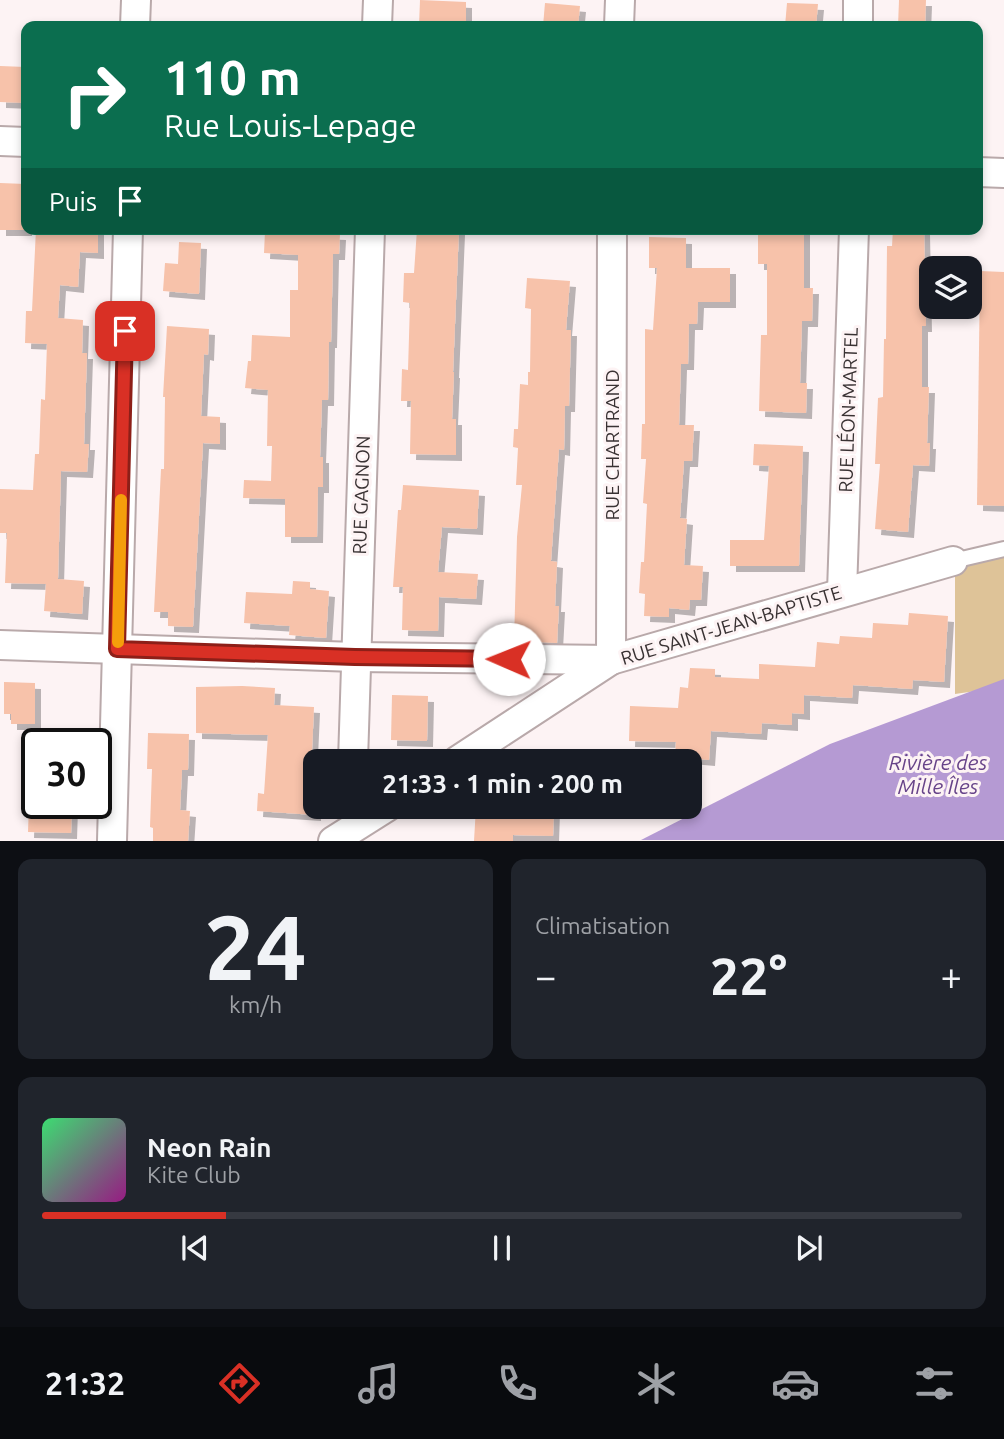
<!DOCTYPE html>
<html lang="fr">
<head>
<meta charset="utf-8">
<style>
	:root { --surface:#171b24; --page:#20242c; --text:#f1f3f6; --muted:#9ea1a6; --line:#363941; --accent:#d93025 }
	body { margin:0; font-family:Ubuntu,sans-serif; background:var(--page); color:var(--text); height:100vh; display:flex; flex-direction:column; font-size:26px; white-space:nowrap }
	* { box-sizing:border-box; margin:0 }
	p { font-size:23px; color:var(--muted) }
	.icon { flex:none; width:38px; height:38px; fill:none; stroke:currentColor; stroke-width:2; stroke-linecap:round; stroke-linejoin:round }
	.map { position:relative; height:841px; overflow:hidden }
	.drawer { display:flex; flex-direction:column; gap:18px; padding:18px; background:#0d0f14; flex:1 }
	.drawer>* { flex:none }
	.banner { position:absolute; left:21px; top:21px; width:962px; height:214px; border-radius:14px; box-shadow:0 4px 10px #0003; background:#0b6e4f; color:#fff; overflow:hidden }
	.tools { position:absolute; left:919px; top:256px; display:grid; gap:14px }
	.tools a { display:grid; place-items:center; width:63px; height:63px; border-radius:14px; background:var(--surface); box-shadow:0 4px 10px #0003; font-size:35px }
	.speed { position:absolute; left:21px; top:728px; display:flex; gap:14px; font-size:35px; font-weight:700; text-align:center }
	.speed>* { display:grid; place-content:center; width:91px; height:91px; border-radius:50%; background:var(--surface); box-shadow:0 4px 10px #0003; line-height:1 }
	.speed .limit { border:4px solid #111; border-radius:10px; background:#fff; color:#111 }
	.pin { position:absolute; display:grid; place-items:center; width:60px; height:60px; color:#fff; margin:-30px; border-radius:14px; box-shadow:0 4px 10px #0006 }
	.me { position:absolute; width:77px; margin:-38px; rotate:271deg; stroke-linejoin:round; filter:drop-shadow(0 0 5px #0008) }
	.turn { display:flex; align-items:center; gap:24px; height:147px; padding:0 28px; font-size:32px }
	.turn .icon { width:91px; height:91px; stroke-width:2.5 }
	.turn b { display:block; font-size:49px; line-height:60px }
	.then { display:flex; align-items:center; height:66px; padding:0 28px; background:#0003; gap:14px; font-size:26px }
	.big { font-size:52px; font-weight:700; line-height:1.1 }
	.drawer .card { flex:1; display:flex; flex-direction:column; justify-content:center; gap:10px; min-width:0; padding:0 24px; border-radius:14px; background:var(--page) }
	.drawer .dial { align-items:center; gap:0 }
	.dial b { font-size:91px; line-height:1 }
	.song { display:flex; align-items:center; gap:21px }
	.cover { width:84px; height:84px; border-radius:10px; background:linear-gradient(135deg,hsl(140 70% 55%),hsl(310 70% 35%)) }
	.played { height:7px; border-radius:4px; background:linear-gradient(90deg,var(--accent) 20%,var(--line) 20%) }
	.keys { display:flex; justify-content:space-around; direction:ltr }
	.heat { display:flex; justify-content:space-between; align-items:center; font-size:38px; direction:ltr }
	.drawer .tiles { flex:1; display:grid; gap:18px; grid-template-columns:1fr 1fr }
	.card:last-child { grid-column:span 2 }
	.trip { position:absolute; left:303px; top:749px; width:399px; height:70px; border-radius:14px; background:var(--surface); box-shadow:0 4px 10px #0003; font-weight:700; line-height:70px; text-align:center }
	.menu { display:flex; height:112px; justify-content:space-around; align-items:center; background:#090b0e; color:var(--muted) }
	.menu .icon { width:49px; height:49px }
	.menu .current { color:var(--accent) }
	.menu b { font-size:32px; color:var(--text) }
	.map>svg:first-child { display:block }
	.green { fill:#dec398 }
	.water { fill:#b59ad3 }
	.building { fill:#f7c2aa; filter:url(#shadow) }
	.lines { fill:none; stroke-linecap:round; stroke-linejoin:round }
	.service-casing { stroke:#b9a9aa; stroke-width:18 }
	.minor-casing { stroke:#b9a9aa; stroke-width:32 }
	.service { stroke:#fff; stroke-width:14 }
	.minor { stroke:#fff; stroke-width:28 }
	.route-casing { stroke:#8d1f18; stroke-width:18 }
	.route { stroke:#d93025; stroke-width:12 }
	.slow { stroke:#f59e0b; stroke-width:12 }
	.labels { text-anchor:middle; stroke-width:6; stroke-linejoin:round; paint-order:stroke }
	.street-label { font-size:19px; fill:#393233; stroke:#fdf3f4 }
	.water-label { font-size:21px; font-style:italic; fill:#674389; stroke:#fdf3f4 }
</style>
</head>
<body>
<div class="map">
<svg width="1004" height="841" viewBox="0 0 1004 841">
	<defs>
		<filter id="shadow"><feDropShadow dx="6" dy="6" stdDeviation="0" flood-color="#0004"/></filter>
	</defs>
	<rect width="100%" height="100%" fill="#fdf3f4"/>
	<polygon class="green" points="1004,555 1004,687 955,694 955,564"/>
	<polygon class="water" points="1004,679 1004,840 641,840 830,744"/>
	<g class="building">
		<polygon points="420,0 466,2 466,26 419,26"/>
		<polygon points="899,0 926,0 925,26 898,26"/>
		<polygon points="545,3 580,6 578,26 543,26"/>
		<polygon points="787,3 818,4 816,26 785,26"/>
		<polygon points="0,66 26,67 26,103 0,102"/>
		<polygon points="0,183 26,184 26,230 0,230"/>
		<polygon points="36,229 98,229 98,253 80,252 78,287 60,285 58,318 83,320 82,353 87,353 84,444 89,444 87,472 61,471 58,579 84,581 82,614 44,611 46,584 5,583 7,533 0,533 0,489 33,490 35,454 39,454 41,399 45,400 47,344 25,343 26,311 32,311"/>
		<polygon points="417,229 459,229 453,372 454,372 452,419 456,419 456,455 410,454 411,401 401,401 402,369 408,370 410,303 403,302 404,273 414,273"/>
		<polygon points="758,229 804,229 804,288 813,288 812,321 802,321 800,383 807,383 806,413 759,411 761,335 767,335 767,264 758,264"/>
		<polygon points="893,229 924,229 926,326 922,326 922,387 929,387 927,443 930,443 929,466 913,465 908,532 875,529 880,464 875,464 878,398 883,397 884,339 886,339 887,246 892,246"/>
		<polygon points="265,231 340,234 339,254 333,254 331,342 329,342 328,400 322,400 320,457 323,457 323,487 318,487 317,537 285,537 285,499 243,498 244,480 271,481 272,446 267,446 268,390 245,388 248,361 251,361 252,335 290,337 290,290 298,290 298,255 264,253"/>
		<polygon points="649,237 686,238 686,268 730,268 730,302 698,302 697,324 689,324 688,364 681,364 679,425 694,425 692,461 684,461 680,518 687,519 684,565 703,566 701,600 690,600 689,610 669,608 669,617 644,616 645,594 639,593 641,562 644,562 647,504 643,503 646,459 641,459 642,424 645,424 645,329 653,330 657,268 649,268"/>
		<polygon points="179,242 201,243 199,294 163,291 165,263 178,264"/>
		<polygon points="980,271 1004,272 1004,506 977,505"/>
		<polygon points="527,278 570,281 566,330 571,330 569,406 565,406 564,450 559,449 551,561 557,562 555,606 559,606 557,643 514,641 517,537 522,485 516,485 518,448 513,447 514,429 518,429 520,384 528,385 528,372 530,372 531,309 525,308"/>
		<polygon points="167,326 209,329 208,355 204,354 201,416 220,417 220,444 203,443 193,627 168,626 168,612 154,612 161,469 164,469 165,397 163,397"/>
		<polygon points="754,444 803,446 799,566 730,566 730,540 764,540 769,466 753,465"/>
		<polygon points="403,485 479,490 477,529 442,527 438,572 478,574 476,599 439,597 438,631 402,630 403,587 393,587 398,510 401,510"/>
		<polygon points="293,581 310,582 310,589 329,591 326,638 289,635 290,626 244,623 246,592 292,594"/>
		<polygon points="909,613 948,616 944,682 913,680 912,689 853,685 852,698 804,695 804,714 792,713 792,725 762,723 761,734 711,731 709,760 675,757 676,742 629,741 630,706 678,708 680,687 688,688 690,668 715,669 715,677 759,679 759,664 815,667 817,642 839,644 840,636 872,638 873,623 908,625"/>
		<polygon points="4,682 35,683 35,724 11,724 11,714 4,714"/>
		<polygon points="242,686 275,688 274,705 314,707 312,751 315,751 315,815 257,811 258,793 264,794 268,735 196,733 196,687"/>
		<polygon points="392,695 428,696 427,741 391,740"/>
		<polygon points="148,733 189,734 188,770 182,770 180,810 190,811 188,841 153,841 153,828 150,827 152,769 147,769"/>
		<polygon points="29,803 72,803 71,833 28,832"/>
		<polygon points="476,807 554,807 553,836 513,835 513,841 474,841"/>
	</g>
	<g class="lines">
		<g class="service-casing">
			<polyline id="service" points="953,561 1004,549"/>
		</g>
		<g class="minor-casing">
			<g id="minor">
				<polyline points="135,26 136,0"/>
				<polyline points="377,26 378,0"/>
				<polyline points="619,26 620,0"/>
				<polyline points="858,26 858,0"/>
				<polyline points="0,141 26,142"/>
				<polyline points="978,172 1004,173"/>
				<polyline points="842,592 854,229"/>
				<polyline points="0,645 355,657 611,660 953,561"/>
				<polyline points="611,660 612,229"/>
				<polyline points="353,761 370,229"/>
				<polyline points="457,761 611,660"/>
				<polyline points="112,841 128,229"/>
				<polyline points="333,841 387,807"/>
			</g>
		</g>
		<use href="#service" class="service"/>
		<use href="#minor" class="minor"/>
	</g>
	<g class="lines">
		<g class="route-casing">
			<polyline id="route" points="125,331 117,649 355,657 509,659"/>
		</g>
		<use href="#route" class="route"/>
		<polyline class="slow" points="118,642 121,500"/>
	</g>
	<g class="labels">
		<g class="street-label">
			<text transform="translate(848 410) rotate(-88)" y="7">RUE LÉON-MARTEL</text>
			<text transform="translate(612 445) rotate(-90)" y="7">RUE CHARTRAND</text>
			<text transform="translate(361 495) rotate(-88)" y="7">RUE GAGNON</text>
			<text transform="translate(731 625) rotate(-17)" y="7">RUE SAINT-JEAN-BAPTISTE</text>
		</g>
		<g class="water-label">
			<text x="938" y="770">Rivière des<tspan x="938" dy="24">Mille Îles</tspan></text>
		</g>
	</g>
</svg>
<div class="tools">
<a><svg class="icon" aria-label="layers" viewBox="0 0 24 24"><path d="M12 4l9 5-9 5-9-5zM3 14l9 5 9-5"/></svg></a>
</div>
<div class="speed"><div class="limit">30</div></div>
<div class="pin" style="left:125px;top:331px;background:#d93025"><svg class="icon" aria-label="arrive" viewBox="0 0 24 24"><path d="M6 21V4h12l-3 4 3 4H6"/></svg></div>
<svg class="me" style="left:509px;top:659px" viewBox="-20 -20 40 40"><circle r="19" fill="#fff"/><path d="M0-13L10 11 0 6-10 11z" fill="#d93025"/></svg>
<div class="trip">21:33 · 1 min · 200 m</div>
<div class="banner">
<div class="turn"><svg class="icon" aria-label="right" viewBox="0 0 24 24"><path d="M7 20v-9h11M14 6l5 5-5 5"/></svg><div><b>110 m</b>Rue Louis-Lepage</div></div>
<div class="then">Puis<svg class="icon" aria-label="arrive" viewBox="0 0 24 24"><path d="M6 21V4h12l-3 4 3 4H6"/></svg></div>
</div>
</div>
<section class="drawer">
<div class="tiles">
<div class="card dial"><b>24</b><p>km/h</p></div>
<div class="card"><p>Climatisation</p>
<div class="heat"><a>−</a><b class="big">22°</b><a>+</a></div>
</div>
<div class="card">
<div class="song"><i class="cover"></i><div><b>Neon Rain</b><p>Kite Club</p></div></div>
<div class="played"></div>
<div class="keys"><svg class="icon" aria-label="previous" viewBox="0 0 24 24"><path d="M18 5L8 12l10 7zM5 5v14"/></svg><svg class="icon" aria-label="pause" viewBox="0 0 24 24"><path d="M8 5v14M16 5v14"/></svg><svg class="icon" aria-label="next" viewBox="0 0 24 24"><path d="M6 5l10 7-10 7zM19 5v14"/></svg></div>
</div>
</div>
</section>
<nav class="menu">
<b>21:32</b>
<svg class="icon current" aria-label="directions" viewBox="0 0 24 24"><path d="M12 3l9 9-9 9-9-9zM9 14v-3h6M13 9l2 2-2 2"/></svg>
<svg class="icon" aria-label="music" viewBox="0 0 24 24"><path d="M9 18V5l10-2v13"/><circle cx="6" cy="18" r="3"/><circle cx="16" cy="16" r="3"/></svg>
<svg class="icon" aria-label="phone" viewBox="0 0 24 24"><path d="M5 4h4l2 5-3 2q2 4 5 5l2-3 5 2v4C11 20 4 13 5 4z"/></svg>
<svg class="icon" aria-label="climate" viewBox="0 0 24 24"><path d="M12 3v18M4 7l16 10M4 17L20 7"/></svg>
<svg class="icon" aria-label="car" viewBox="0 0 24 24"><path d="M5 17H2v-5l4-1 3-4h7l3 4 3 1v5h-3M9 17h6M6 11h13"/><circle cx="7" cy="17" r="2"/><circle cx="17" cy="17" r="2"/></svg>
<svg class="icon" aria-label="filters" viewBox="0 0 24 24"><path d="M4 7h16M4 17h16"/><circle cx="9" cy="7" r="2"/><circle cx="15" cy="17" r="2"/></svg>
</nav>
</body>
</html>
